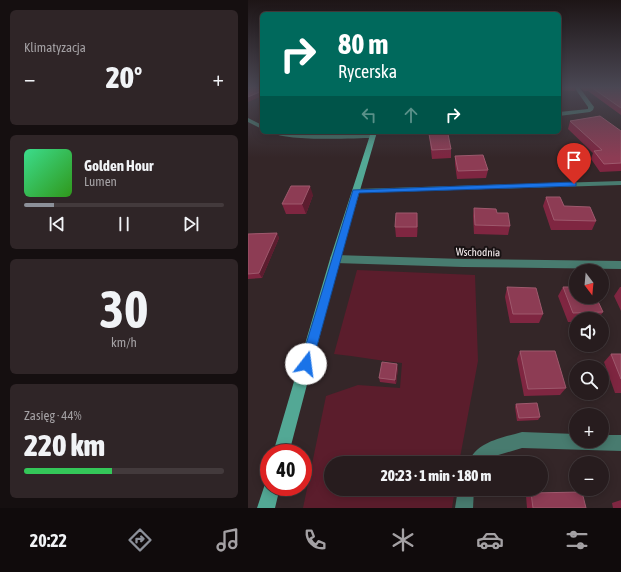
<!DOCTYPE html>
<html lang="pl">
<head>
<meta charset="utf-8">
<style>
	:root { --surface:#271c1e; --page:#2f2527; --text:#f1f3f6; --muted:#a4a1a4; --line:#433a3c; --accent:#8c9099 }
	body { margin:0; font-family:"Asap Condensed",sans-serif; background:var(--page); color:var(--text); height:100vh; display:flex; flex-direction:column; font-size:15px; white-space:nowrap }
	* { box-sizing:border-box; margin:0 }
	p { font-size:13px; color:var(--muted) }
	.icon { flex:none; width:22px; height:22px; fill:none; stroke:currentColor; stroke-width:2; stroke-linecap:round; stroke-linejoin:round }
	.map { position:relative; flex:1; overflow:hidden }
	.sheet { display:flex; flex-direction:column; gap:10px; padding:10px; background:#150f10; width:248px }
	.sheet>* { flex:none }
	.banner { position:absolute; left:12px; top:12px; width:301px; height:122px; border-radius:6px; box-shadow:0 2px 10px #0003,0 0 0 1px var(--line); background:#00695c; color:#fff; overflow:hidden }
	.needle { width:26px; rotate:164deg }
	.tools { position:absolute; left:321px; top:264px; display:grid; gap:8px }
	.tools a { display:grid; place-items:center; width:40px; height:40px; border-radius:50%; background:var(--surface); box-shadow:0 2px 10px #0003,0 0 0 1px var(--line); font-size:20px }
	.speed { position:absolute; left:12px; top:444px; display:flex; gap:8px; font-size:20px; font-weight:700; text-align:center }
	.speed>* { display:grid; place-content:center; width:52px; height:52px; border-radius:50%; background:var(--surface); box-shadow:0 2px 10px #0003,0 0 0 1px var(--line); line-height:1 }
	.speed .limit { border:6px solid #d22; background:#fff; color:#111 }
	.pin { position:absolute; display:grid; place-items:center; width:34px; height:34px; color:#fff; margin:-41px -17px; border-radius:50% 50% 50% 0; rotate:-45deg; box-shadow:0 0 4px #0007 }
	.pin .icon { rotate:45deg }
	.me { position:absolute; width:44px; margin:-22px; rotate:15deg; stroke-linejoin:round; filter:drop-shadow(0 0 3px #0008) }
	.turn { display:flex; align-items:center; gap:14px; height:84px; padding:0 12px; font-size:18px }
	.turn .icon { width:52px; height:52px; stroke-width:2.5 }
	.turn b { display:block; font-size:28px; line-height:34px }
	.lanes { display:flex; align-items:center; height:38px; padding:0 12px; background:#0003; justify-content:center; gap:20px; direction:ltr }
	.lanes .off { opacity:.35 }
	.big { font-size:30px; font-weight:800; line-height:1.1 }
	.sheet .card { flex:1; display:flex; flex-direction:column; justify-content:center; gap:6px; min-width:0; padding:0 14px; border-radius:6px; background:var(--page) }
	.sheet .dial { align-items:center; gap:0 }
	.dial b { font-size:52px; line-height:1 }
	.song { display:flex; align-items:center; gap:12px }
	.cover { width:48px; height:48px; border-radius:6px; background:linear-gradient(135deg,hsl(150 70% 55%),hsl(110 70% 35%)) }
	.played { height:4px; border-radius:2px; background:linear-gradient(90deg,var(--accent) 15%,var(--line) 15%) }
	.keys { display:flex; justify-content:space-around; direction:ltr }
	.heat { display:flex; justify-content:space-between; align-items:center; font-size:22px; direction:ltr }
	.charge { height:6px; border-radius:3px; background:linear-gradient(90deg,#34c759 44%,var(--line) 0) }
	.trip { position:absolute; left:76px; top:456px; width:224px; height:40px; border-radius:20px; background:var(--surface); box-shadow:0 2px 10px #0003,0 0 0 1px var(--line); font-weight:800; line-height:40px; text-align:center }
	.tab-bar { display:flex; height:64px; justify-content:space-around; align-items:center; background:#100b0c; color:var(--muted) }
	.tab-bar .icon { width:28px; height:28px }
	.tab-bar .selected { color:var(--accent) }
	.tab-bar b { font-size:18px; color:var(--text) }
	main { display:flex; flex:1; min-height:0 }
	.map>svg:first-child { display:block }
	.green { fill:#5b1d2c }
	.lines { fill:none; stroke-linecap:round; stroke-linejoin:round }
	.street { fill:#487b6f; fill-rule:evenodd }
	.secondary { fill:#53a895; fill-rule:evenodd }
	.wall { fill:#7f2641 }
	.shaded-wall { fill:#5c1d2f }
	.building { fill:#8d3c54; stroke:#9e596d }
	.route { fill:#1a73e8; stroke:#114b97 }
	.labels { text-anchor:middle; stroke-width:4; stroke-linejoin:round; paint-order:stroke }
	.street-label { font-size:11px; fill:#fcf2f4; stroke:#171112 }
</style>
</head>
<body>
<main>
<section class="sheet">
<div class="card"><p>Klimatyzacja</p>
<div class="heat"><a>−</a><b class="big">20°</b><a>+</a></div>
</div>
<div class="card">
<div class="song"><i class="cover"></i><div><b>Golden Hour</b><p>Lumen</p></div></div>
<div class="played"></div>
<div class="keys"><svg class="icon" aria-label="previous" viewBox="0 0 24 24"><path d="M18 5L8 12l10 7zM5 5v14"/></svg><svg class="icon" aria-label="pause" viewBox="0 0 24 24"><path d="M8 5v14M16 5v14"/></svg><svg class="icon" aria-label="next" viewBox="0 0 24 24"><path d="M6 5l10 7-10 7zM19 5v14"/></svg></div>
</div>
<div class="card dial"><b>30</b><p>km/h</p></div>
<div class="card"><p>Zasięg · 44%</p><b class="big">220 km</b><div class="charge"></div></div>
</section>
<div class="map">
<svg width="373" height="508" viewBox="0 0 373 508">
	<rect width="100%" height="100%" fill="#342628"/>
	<path class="green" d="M109 270 227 275 230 361 211 463H83V489H207L204 508H55L78 396 110 385 152 388 154 363C131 361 109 356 86 354Z"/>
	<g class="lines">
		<g class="street">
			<polygon points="326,87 331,87 346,107 345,110 342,112 311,116 311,112 340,109 340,107"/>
			<polygon points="0,118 14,125 14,129 0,122"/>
			<path d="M24 132 50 134H125L128 136 125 138C106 138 36 142 24 132Z"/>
			<polygon points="373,181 373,185 108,193 104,191 108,189"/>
			<polygon points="87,255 215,259 373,261 373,269 215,267 87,263 83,262 82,259 83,256"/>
			<path d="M274 432 328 434V441H354V435H373V451L274 448 247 456 239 463H220C229 441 254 438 274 432Z"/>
			<polygon points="210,489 226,489 225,508 207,508"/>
		</g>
		<g class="secondary">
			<polygon points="123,132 129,132 92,259 41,453 25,453 82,259"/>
			<polygon points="21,480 21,487 32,487 27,508 9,508 18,481"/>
		</g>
	</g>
	<g class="wall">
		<polygon points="311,87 328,87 327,91 311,90"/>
		<polygon points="332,87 373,87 373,115 340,91 336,91"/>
		<polygon points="322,121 373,131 373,171 352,172 343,159 345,153 320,129"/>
		<polygon points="214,132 232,132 214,133"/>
		<polygon points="181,134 203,149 203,158 184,159 182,143"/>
		<polygon points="207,156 240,170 238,178 209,179 207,164"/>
		<polygon points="65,195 58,214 38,214 34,204"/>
		<polygon points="298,197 316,206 348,221 344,230 303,230 295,206"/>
		<polygon points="226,208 249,213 262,226 260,235 226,234 225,216"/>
		<polygon points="170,222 169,237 148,237 147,227"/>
		<polygon points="29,233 31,238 14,278 0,279 0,234"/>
		<polygon points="259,287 295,314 291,323 262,323 257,297"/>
		<polygon points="315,287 355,312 350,319 328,319 328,322 320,322 310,296"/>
		<polygon points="372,287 373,287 373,311 366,296"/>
		<polygon points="272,351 318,388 312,395 276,396 269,359"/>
		<polygon points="363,354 373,354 373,393 367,393 356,362"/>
		<polygon points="150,368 148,384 132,382 131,378"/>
		<polygon points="268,404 292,417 290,420 269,421 267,407"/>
		<polygon points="283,493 338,508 279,508 278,496"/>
		<polygon points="373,500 373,508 365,508 364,503"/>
	</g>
	<g class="shaded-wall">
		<polygon points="14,91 14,96 0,102 0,97"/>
		<polygon points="62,186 65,195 58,214 54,204"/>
		<polygon points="169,213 170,222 169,237"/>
		<polygon points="29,233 31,238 14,278 11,273"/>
		<polygon points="149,364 150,368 148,384 147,380"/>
	</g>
	<g class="building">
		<polygon points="0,87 14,87 14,91 0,97"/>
		<polygon points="343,87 373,87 373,108"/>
		<polygon points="352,116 373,131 373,163 356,164 346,151 354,150 322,121"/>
		<polygon points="181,134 200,134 203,149 184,150"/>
		<polygon points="235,155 240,170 210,171 207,156"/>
		<polygon points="43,186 62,186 54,204 34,204"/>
		<polygon points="298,197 312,197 316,206 342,207 348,221 306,220"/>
		<polygon points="226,208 248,209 249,213 260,213 262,226 227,225"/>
		<polygon points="148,213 169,213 169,227 147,227"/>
		<polygon points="29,233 11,273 0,274 0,234"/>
		<polygon points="259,287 288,288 295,314 265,314"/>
		<polygon points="315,287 328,287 328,297 348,297 355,312 325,313"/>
		<polygon points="272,351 307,351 318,388 280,389"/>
		<polygon points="363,354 373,354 373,379"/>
		<polygon points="134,362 149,364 147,380 131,378"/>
		<polygon points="289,403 292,417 271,418 268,404"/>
		<polygon points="334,492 338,508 285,508 283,493"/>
	</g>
	<linearGradient id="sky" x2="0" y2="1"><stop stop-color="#1d1516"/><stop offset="0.55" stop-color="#4a4753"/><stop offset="1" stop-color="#4a4753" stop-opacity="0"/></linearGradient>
	<rect width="373" height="158" fill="url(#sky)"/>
	<polygon class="route" points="326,182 328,183 328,186 111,193 64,364 63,368 58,369 54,368 52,364 105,190"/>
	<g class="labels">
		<g class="street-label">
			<text transform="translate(230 252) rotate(1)" y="4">Wschodnia</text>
		</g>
	</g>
</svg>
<div class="tools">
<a><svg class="needle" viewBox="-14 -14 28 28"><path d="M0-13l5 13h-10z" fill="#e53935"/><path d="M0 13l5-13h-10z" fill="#a4a1a4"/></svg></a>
<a><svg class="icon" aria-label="sound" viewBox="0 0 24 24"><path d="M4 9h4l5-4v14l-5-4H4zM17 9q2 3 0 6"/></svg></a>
<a><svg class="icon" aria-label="search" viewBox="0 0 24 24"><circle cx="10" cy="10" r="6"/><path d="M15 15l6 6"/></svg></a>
<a>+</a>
<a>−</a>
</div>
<div class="speed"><div class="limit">40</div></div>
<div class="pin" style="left:326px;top:184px;background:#d93025"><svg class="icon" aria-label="arrive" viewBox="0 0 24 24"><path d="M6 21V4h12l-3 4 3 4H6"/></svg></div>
<svg class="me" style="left:58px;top:364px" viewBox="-20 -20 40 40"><circle r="19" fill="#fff"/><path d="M0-13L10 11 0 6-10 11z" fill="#1a73e8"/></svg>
<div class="trip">20:23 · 1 min · 180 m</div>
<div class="banner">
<div class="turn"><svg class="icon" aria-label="right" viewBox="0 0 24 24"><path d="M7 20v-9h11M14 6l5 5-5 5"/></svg><div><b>80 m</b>Rycerska</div></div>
<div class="lanes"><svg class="icon off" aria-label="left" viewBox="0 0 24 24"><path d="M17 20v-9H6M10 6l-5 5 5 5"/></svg><svg class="icon off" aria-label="ahead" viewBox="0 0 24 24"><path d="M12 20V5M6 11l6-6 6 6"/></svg><svg class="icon" aria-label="right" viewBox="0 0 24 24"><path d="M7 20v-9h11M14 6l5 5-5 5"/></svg></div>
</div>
</div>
</main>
<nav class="tab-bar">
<b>20:22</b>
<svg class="icon selected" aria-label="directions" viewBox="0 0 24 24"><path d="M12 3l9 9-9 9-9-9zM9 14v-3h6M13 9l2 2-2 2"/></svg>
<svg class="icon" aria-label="music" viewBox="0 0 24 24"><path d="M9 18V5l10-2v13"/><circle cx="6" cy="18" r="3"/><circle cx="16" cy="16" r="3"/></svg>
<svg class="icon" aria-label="phone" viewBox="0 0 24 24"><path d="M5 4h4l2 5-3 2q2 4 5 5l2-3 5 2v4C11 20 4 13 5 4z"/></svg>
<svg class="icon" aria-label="climate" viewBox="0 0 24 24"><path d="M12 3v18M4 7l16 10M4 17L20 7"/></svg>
<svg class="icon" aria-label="car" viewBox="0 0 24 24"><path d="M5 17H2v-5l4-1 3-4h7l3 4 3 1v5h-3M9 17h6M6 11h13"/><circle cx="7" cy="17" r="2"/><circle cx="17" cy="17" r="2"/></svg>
<svg class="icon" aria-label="filters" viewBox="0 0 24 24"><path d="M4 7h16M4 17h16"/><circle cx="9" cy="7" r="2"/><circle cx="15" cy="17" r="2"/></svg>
</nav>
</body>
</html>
